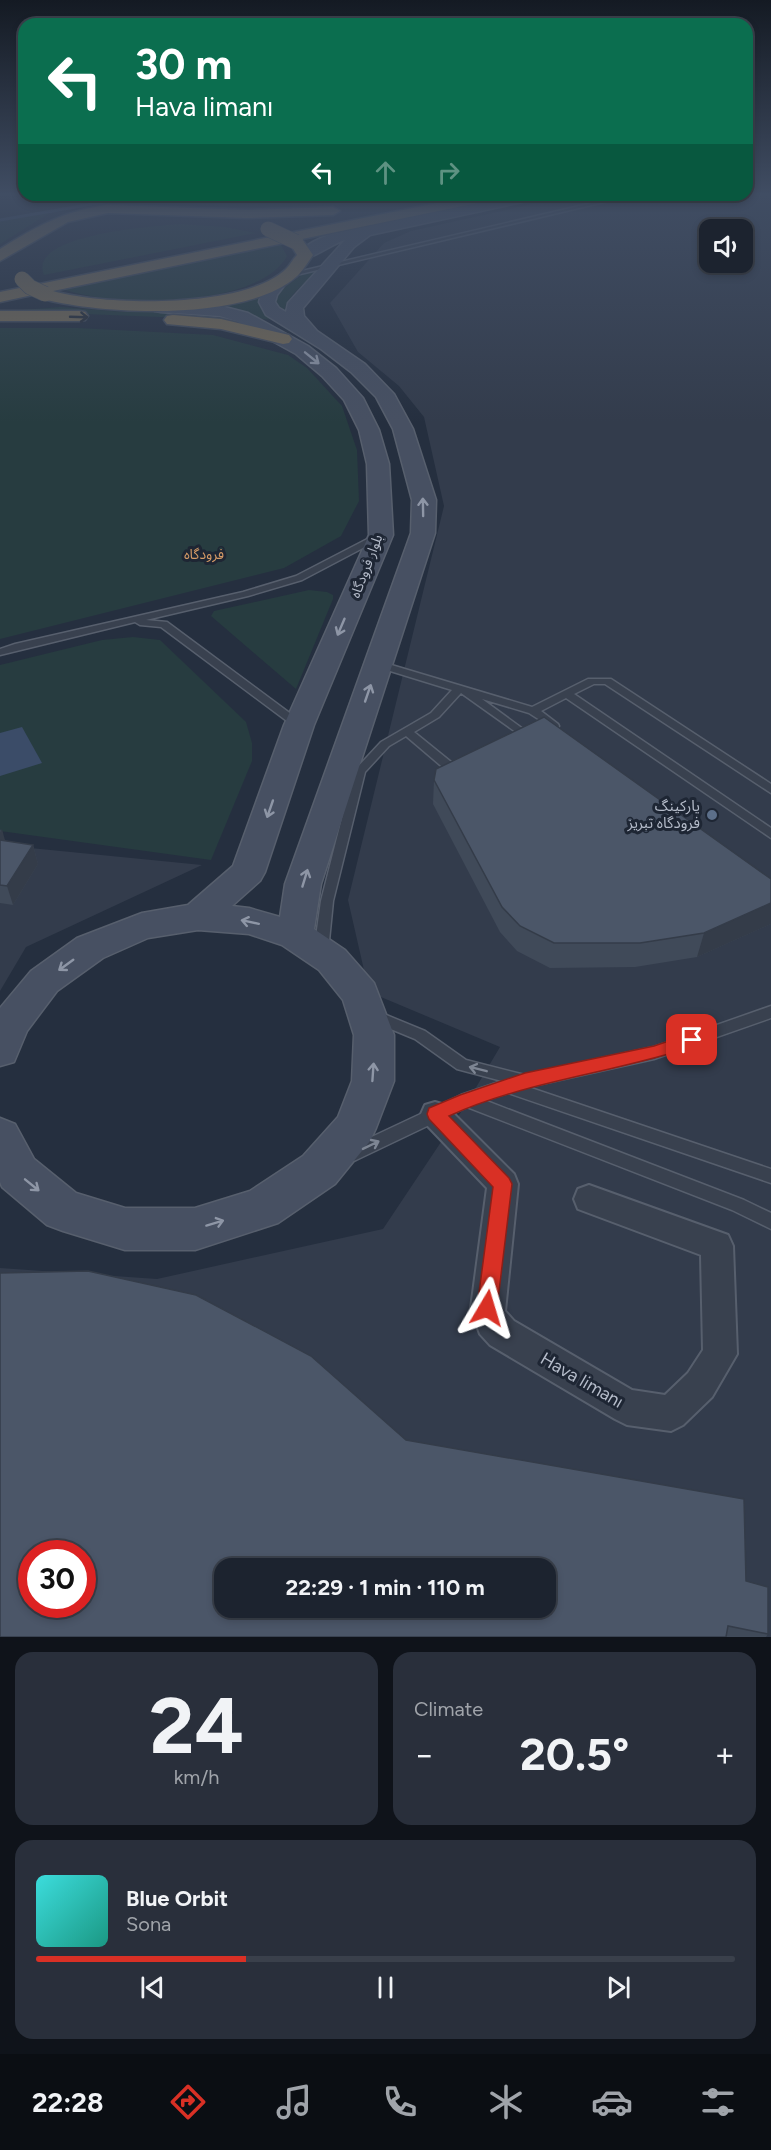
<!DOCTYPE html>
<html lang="en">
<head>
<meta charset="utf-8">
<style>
	:root { --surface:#1c232f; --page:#292f3b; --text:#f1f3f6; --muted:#a0a4aa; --line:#3a404b; --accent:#d93025 }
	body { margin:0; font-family:Figtree,"Noto Sans Arabic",sans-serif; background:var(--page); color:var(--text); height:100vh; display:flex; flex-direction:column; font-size:22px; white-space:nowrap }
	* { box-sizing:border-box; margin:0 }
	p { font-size:20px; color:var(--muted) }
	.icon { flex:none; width:33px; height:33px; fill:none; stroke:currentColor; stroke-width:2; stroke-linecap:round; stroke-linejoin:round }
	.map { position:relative; height:1637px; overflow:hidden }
	.panel { display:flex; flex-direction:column; gap:15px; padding:15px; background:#0f131a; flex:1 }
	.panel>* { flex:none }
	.guide { position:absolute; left:18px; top:18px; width:735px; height:183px; border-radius:18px; box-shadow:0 3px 9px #0003,0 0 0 2px var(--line); background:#0b6e4f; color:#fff; overflow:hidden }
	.controls { position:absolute; left:699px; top:219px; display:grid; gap:12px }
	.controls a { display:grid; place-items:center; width:54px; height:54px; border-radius:12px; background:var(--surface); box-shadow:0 3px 9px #0003,0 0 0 2px var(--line); font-size:30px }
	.speed { position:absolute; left:18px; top:1540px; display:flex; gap:12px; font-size:30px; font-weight:700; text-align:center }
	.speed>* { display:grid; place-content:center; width:78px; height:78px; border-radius:50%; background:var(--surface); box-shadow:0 3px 9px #0003,0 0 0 2px var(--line); line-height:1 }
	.speed .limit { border:9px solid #d22; background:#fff; color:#111 }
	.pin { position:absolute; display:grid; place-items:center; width:51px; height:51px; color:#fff; margin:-26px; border-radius:12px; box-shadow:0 3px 9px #0006 }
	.me { position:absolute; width:66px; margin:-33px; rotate:7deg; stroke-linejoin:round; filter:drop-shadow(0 0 4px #0008) }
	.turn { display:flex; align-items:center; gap:21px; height:126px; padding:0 18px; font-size:27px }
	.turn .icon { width:78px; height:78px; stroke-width:2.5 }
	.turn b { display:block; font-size:42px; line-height:51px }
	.lanes { display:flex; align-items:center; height:57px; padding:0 18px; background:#0003; justify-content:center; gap:30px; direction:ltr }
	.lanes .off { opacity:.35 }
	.big { font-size:45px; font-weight:700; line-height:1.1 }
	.panel .card { flex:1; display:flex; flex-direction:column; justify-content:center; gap:9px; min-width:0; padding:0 21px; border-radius:18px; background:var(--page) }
	.panel .dial { align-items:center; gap:0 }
	.dial b { font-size:78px; line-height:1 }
	.song { display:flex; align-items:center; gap:18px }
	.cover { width:72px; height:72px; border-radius:9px; background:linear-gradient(135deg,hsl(180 70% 55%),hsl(170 70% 35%)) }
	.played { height:6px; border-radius:3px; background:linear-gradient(90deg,var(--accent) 30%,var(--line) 30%) }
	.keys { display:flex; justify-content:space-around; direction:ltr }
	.heat { display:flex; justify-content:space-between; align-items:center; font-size:33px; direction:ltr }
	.panel .tiles { flex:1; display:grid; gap:15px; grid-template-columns:1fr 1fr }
	.card:last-child { grid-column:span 2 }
	.trip { position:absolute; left:214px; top:1558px; width:342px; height:60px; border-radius:18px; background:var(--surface); box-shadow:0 3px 9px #0003,0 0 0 2px var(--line); font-weight:700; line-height:60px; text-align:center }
	.dock { display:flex; height:96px; justify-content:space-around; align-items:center; background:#0b0e13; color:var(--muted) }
	.dock .icon { width:42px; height:42px }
	.dock .active { color:var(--accent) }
	.dock b { font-size:27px; color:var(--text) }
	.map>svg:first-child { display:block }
	.airport { fill:#333c4c; fill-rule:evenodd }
	.green { fill:#273c40 }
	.water { fill:#3b4c68 }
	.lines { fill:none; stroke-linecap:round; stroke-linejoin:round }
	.stream { stroke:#3b4c68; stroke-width:3 }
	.lane-casing { stroke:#575f6d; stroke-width:3 }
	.street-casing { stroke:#575f6d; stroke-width:4 }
	.secondary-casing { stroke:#575f6d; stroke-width:3 }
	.highway-casing { stroke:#444c5a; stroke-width:3 }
	.lane { fill:#39414f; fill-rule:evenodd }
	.street { fill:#39414f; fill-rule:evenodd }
	.secondary { fill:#475062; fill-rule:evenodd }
	.highway { fill:#756a56; fill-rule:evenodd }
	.highway-bridge-casing { stroke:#444c5a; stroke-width:16; stroke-linecap:butt }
	.highway-bridge { stroke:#756a56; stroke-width:15 }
	.wall { fill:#404a59 }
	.shaded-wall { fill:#343c49 }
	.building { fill:#4b5668; stroke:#343c49; stroke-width:1.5; fill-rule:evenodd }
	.oneway { stroke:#272d37 }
	.oneway2 { stroke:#8e96a6 }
	.oneway3 { stroke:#7d8593 }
	.route { fill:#d93025; stroke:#8d1f18; stroke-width:1.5 }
	.service-dot { fill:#5c6f8a; stroke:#1e2634; stroke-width:2 }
	.labels { text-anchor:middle; stroke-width:6; stroke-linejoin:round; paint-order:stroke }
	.far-neighbourhood-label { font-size:14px; fill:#d49a66; stroke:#1e2634 }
	.far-street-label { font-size:14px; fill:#b5bcca; stroke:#1e2634 }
	.poi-label { font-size:15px; fill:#b5bcca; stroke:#1e2634; text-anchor:end }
	.near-street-label { font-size:18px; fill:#b5bcca; stroke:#1e2634 }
</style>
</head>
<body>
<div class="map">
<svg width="771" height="1637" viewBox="0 0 771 1637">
	<rect width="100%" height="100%" fill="#252f3f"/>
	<g class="airport">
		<path d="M747 193H771V1637H0V1268L157 1279 383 1229 465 1106 500 1047 369 992 348 900 444 506 424 417 399 386 358 352 330 303 384 243 411 231 574 195H747ZM710 230H742V262H710ZM32 1554H82V1605H32ZM225 1569H546V1608H225Z"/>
		<polygon points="0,845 202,865 26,947 0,991"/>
	</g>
	<g class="green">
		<polygon points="156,195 387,195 338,205 302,208 117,202"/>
		<polygon points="51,212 0,244 0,221"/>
		<path d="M180 224 225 227 256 233 44 275C26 234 157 226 180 224Z"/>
		<path d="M281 245 287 256C260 308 112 308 63 289Z"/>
		<path d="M322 268C309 280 286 295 284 313 276 307 275 302 277 293L307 271Z"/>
		<path d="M261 294V309L273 319C260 322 220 310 204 307Z"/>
		<polygon points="61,307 124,312 192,311 237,320 7,311"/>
		<polygon points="0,328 78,328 213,335 288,355 307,368 342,406 357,450 359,501 341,536 284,568 0,639"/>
		<polygon points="309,590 327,592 333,595 333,599 296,689 211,616 214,611"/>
		<polygon points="133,637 160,640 246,722 252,743 252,761 211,860 0,831 0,665 102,640"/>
	</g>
	<polygon class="water" points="22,727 42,763 0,776 0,733"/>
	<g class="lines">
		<polyline class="stream" points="0,220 145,195"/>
		<g class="lane-casing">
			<g id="lane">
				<polygon points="626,195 634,195 292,276 289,274"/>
				<polygon points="377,534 380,535 380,539 302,580 248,596 146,620 167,622 303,723 304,725 303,727 295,727 161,627 140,625 135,622 0,655 0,649 15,644 243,592 296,576"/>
				<polygon points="378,661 532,707 588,679 611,679 771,784 771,793 605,684 594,684 574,694 771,828 771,838 566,698 541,711 558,724 559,726 558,728 554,729 529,713 482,699 534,737 536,739 530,742 461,693 439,717 414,732 461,770 463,773 461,776 453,776 406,736 389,746 365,772 333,901 328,951 326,955 316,955 314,951 321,901 354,771 381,742 431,713 452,690 374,666 373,664 374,662"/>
				<polygon points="771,1006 771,1018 654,1059 528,1087 771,1169 771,1183 508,1093 484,1100 744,1200 771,1213 771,1229 732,1210 467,1107 356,1160 350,1162 344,1160 342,1155 344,1150 461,1095 502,1081 457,1069 415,1039 369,1020 367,1016 369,1012 374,1010 379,1012 425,1031 466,1060 525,1075 654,1047"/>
			</g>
		</g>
		<g class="street-casing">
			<polygon id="street" points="435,1102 445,1105 514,1174 518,1184 505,1311 514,1321 632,1390 665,1395 688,1373 703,1350 701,1255 578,1209 574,1199 578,1189 589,1185 728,1235 733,1246 737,1354 712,1397 683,1425 671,1431 627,1425 615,1419 490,1345 480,1334 471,1308 487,1188 425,1123 421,1114 425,1105"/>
		</g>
		<g class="secondary-casing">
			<path id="secondary" d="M517 195H543L536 199 370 235 354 247 303 308 304 316 317 331 365 364 394 394 413 429 436 500 435 533 321 884 314 929 345 950 374 983 394 1035V1081L376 1128 370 1141 335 1184 278 1223 195 1250H125L63 1231 47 1225 2 1187 0 1182V1118L15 1124 34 1159 76 1193 125 1208H195L250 1191 303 1156 338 1117 352 1081 354 1035 343 1000 319 970 282 945 249 934 198 930 148 938 103 958 57 991 27 1031 14 1062 0 1066V1008L31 971 77 938 142 913 188 905 233 866 284 725 369 535 367 464 359 430 344 400 322 376 296 354 236 321 220 316 161 312 155 311 152 307 155 303 161 302 221 306 248 313 308 346 336 368 363 398 379 430 389 464 393 535 314 725 265 872 260 881 232 906 249 908 280 917 285 884 411 533 412 500 393 429 376 397 351 372 321 349 266 315 259 302 261 294 272 280H284L286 283 277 295 275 302 279 308 286 312 288 303 345 240C331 244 311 261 300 258L297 255C307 243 323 236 338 233Z"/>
		</g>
		<g class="highway-casing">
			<g id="highway">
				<path d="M477 195H504L497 199 302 239 313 255C308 262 302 272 296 277 245 322 101 315 39 298L37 294 0 302V292ZM289 242 297 255C293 259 290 265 286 269 244 309 105 306 53 291Z"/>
				<path d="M108 205 247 210 333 207 340 211 333 215 247 218 108 213 68 222 0 261V249C35 227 66 210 108 205Z"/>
				<polygon points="0,311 79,311 85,312 88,316 85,320 79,321 0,321"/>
				<polygon points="173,315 221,319 289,335 292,339 289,343 283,344 221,329 167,324 164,320 167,316"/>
			</g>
		</g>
		<use href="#lane" class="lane"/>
		<use href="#street" class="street"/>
		<use href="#secondary" class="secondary"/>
		<use href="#highway" class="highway"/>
		<g class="highway-bridge-casing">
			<g id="highway-bridge">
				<polyline points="268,229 296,242"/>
				<polyline points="22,279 30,287 45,294"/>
			</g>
		</g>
		<use href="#highway-bridge" class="highway-bridge"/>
	</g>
	<g class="wall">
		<polygon points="434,780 771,879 771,924 697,957 635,967 550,968 517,951 500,932 433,804"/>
		<polygon points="0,829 5,841 33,845 38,864 13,905 0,903"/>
		<polygon points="406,1440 746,1581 768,1634 766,1637 0,1637"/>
	</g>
	<g class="shaded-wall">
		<polygon points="2,829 7,848 0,856 0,832"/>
		<polygon points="33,845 38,864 13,905 7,886"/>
		<polygon points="771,903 771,924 697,957 704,933"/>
	</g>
	<g class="building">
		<polygon points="544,717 771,879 771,903 704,933 640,943 554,943 520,926 502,907 434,780 436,769"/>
		<polygon points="0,840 33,845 7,886 0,885"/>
		<path d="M88 1271 196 1295 311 1356 406 1440 744 1499 746 1581 768 1587V1634L728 1626 726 1637H0V1273ZM32 1554H82V1605H32ZM225 1569H546V1608H225Z"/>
	</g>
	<defs><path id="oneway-shaft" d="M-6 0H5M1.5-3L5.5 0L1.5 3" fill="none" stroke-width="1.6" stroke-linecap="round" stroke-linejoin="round" transform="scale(1.5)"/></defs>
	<use class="oneway" href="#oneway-shaft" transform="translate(79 317) rotate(2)"/>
	<g class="oneway2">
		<use href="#oneway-shaft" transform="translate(312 358) rotate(39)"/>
		<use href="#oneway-shaft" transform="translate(423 507) rotate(-91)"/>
		<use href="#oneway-shaft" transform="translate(341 627) rotate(113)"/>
		<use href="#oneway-shaft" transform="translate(368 693) rotate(-71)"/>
		<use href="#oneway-shaft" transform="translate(270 809) rotate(109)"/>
		<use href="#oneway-shaft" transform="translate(305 878) rotate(-73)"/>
		<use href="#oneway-shaft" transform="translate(250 922) rotate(-168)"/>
		<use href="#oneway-shaft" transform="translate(66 965) rotate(144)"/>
		<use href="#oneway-shaft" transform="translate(373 1072) rotate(-86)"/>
		<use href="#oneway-shaft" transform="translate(32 1185) rotate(39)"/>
		<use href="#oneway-shaft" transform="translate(215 1223) rotate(-17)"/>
	</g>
	<g class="oneway3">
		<use href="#oneway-shaft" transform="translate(478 1069) rotate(-166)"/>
		<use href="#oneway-shaft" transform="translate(371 1145) rotate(-26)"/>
	</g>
	<linearGradient id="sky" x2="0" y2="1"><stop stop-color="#141a23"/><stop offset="0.46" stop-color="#404d63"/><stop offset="1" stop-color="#404d63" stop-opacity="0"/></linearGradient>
	<rect width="771" height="422" fill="url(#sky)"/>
	<path class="route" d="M692 1033 698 1035 700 1040 698 1045C616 1073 528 1080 449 1116L509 1178 512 1184 497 1308 494 1315 487 1318 480 1315 477 1308 493 1187 429 1119 427 1114 429 1108 460 1095 525 1073 654 1046Z"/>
	<circle class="service-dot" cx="712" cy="815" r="6"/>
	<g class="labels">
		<g class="far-neighbourhood-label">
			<text x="204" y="559">فرودگاه</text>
		</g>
		<g class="far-street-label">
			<text transform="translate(366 566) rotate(-69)" y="5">بلوار فرودگاه</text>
		</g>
		<g class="poi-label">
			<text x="700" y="811">پارکینگ<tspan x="700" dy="17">فرودگاه تبریز</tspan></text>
		</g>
		<g class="near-street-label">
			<text transform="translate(582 1380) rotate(30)" y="6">Hava limanı</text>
		</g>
	</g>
</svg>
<div class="controls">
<a><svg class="icon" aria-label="sound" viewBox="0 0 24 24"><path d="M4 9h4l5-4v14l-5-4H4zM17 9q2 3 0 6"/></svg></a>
</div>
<div class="speed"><div class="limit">30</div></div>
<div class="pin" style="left:692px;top:1040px;background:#d93025"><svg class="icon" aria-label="arrive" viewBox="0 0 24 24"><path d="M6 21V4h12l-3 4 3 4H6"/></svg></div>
<svg class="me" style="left:487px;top:1308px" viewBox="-20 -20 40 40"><path d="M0-17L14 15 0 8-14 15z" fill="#d93025" stroke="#fff" stroke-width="4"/></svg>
<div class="trip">22:29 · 1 min · 110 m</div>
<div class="guide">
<div class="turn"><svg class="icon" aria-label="left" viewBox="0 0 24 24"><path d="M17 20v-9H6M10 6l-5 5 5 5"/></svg><div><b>30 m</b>Hava limanı</div></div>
<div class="lanes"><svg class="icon" aria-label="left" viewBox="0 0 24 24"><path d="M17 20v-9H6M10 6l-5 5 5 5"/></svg><svg class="icon off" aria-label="ahead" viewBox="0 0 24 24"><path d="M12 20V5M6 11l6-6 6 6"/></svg><svg class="icon off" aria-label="right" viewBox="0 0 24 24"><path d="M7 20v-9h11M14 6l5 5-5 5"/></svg></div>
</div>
</div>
<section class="panel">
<div class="tiles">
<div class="card dial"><b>24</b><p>km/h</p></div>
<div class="card"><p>Climate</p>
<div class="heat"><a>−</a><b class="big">20.5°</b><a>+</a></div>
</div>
<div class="card">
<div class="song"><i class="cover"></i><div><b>Blue Orbit</b><p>Sona</p></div></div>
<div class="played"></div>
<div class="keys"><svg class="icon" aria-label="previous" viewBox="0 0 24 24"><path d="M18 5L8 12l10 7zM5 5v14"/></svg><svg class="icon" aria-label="pause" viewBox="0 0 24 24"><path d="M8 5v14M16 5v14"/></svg><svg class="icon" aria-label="next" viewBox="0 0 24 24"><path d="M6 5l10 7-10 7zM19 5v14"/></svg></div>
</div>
</div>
</section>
<nav class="dock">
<b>22:28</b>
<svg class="icon active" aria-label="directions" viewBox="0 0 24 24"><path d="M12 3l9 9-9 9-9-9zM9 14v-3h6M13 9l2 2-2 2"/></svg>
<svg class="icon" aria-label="music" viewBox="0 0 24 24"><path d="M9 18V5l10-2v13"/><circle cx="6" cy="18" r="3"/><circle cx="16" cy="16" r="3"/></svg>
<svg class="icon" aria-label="phone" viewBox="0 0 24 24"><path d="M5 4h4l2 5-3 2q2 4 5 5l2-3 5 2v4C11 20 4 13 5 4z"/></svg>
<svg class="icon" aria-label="climate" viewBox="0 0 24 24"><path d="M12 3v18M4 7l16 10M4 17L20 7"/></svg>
<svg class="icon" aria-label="car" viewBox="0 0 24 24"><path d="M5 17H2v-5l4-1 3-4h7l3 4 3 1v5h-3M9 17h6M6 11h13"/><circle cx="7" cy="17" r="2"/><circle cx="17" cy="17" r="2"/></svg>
<svg class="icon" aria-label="filters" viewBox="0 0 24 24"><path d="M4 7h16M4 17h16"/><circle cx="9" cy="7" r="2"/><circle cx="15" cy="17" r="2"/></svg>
</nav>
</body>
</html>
